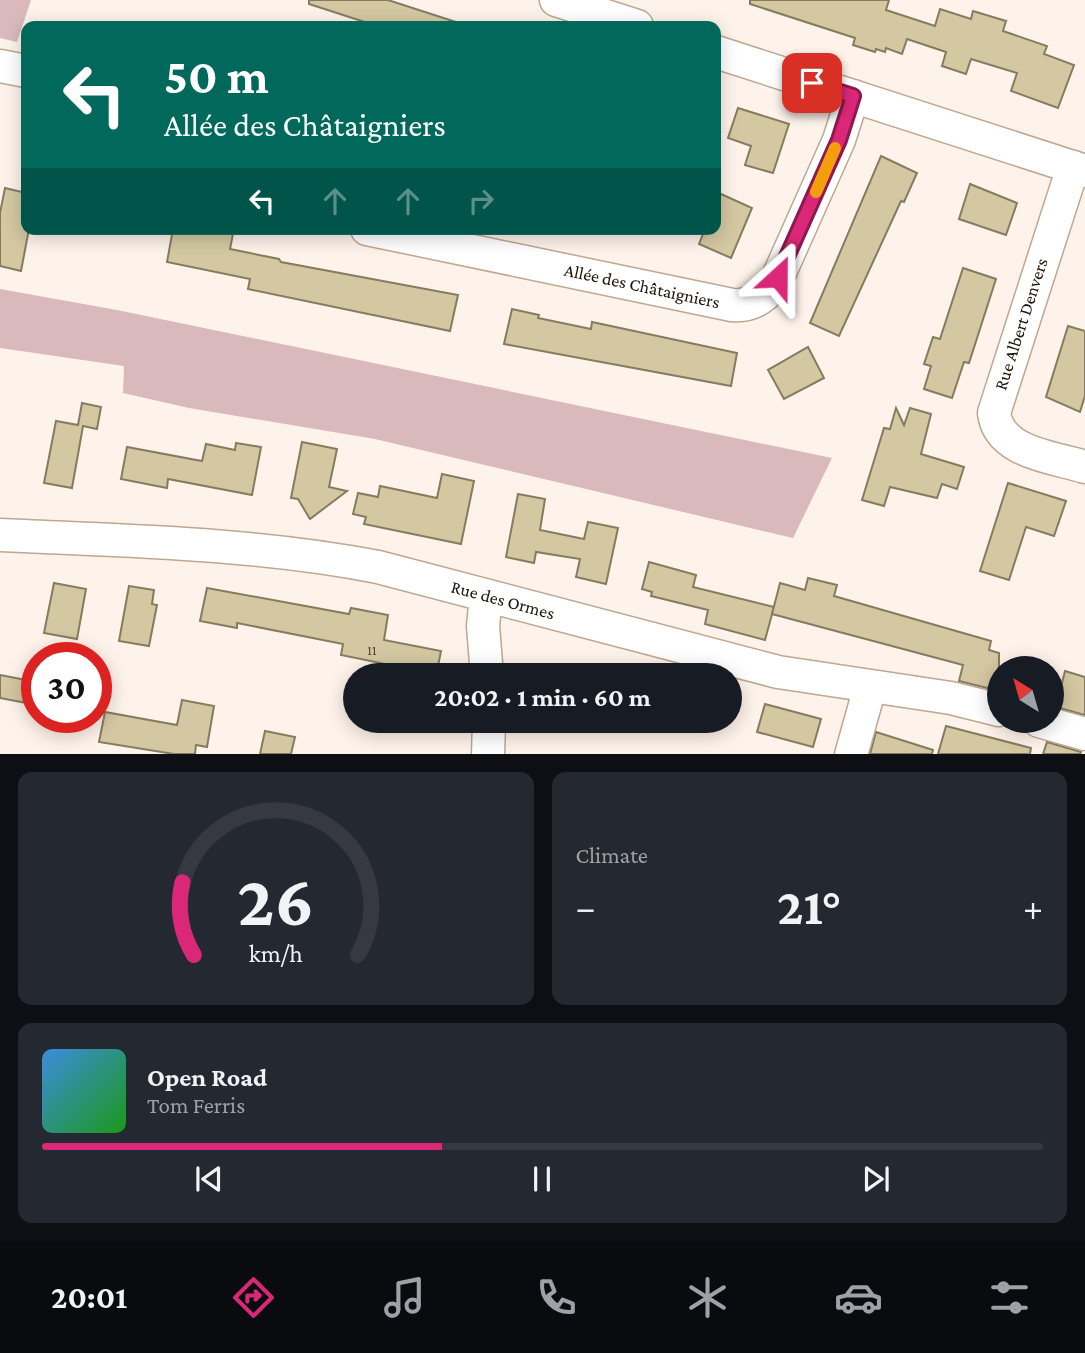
<!DOCTYPE html>
<html lang="en">
<head>
<meta charset="utf-8">
<style>
	:root { --surface:#171b24; --page:#242831; --text:#f1f3f6; --muted:#9ea1a6; --line:#363941; --accent:#db2777 }
	body { margin:0; font-family:"Crimson Pro",serif; background:var(--page); color:var(--text); height:100vh; display:flex; flex-direction:column; font-size:26px; white-space:nowrap }
	* { box-sizing:border-box; margin:0 }
	p { font-size:23px; color:var(--muted) }
	.icon { flex:none; width:38px; height:38px; fill:none; stroke:currentColor; stroke-width:2; stroke-linecap:round; stroke-linejoin:round }
	.map { position:relative; height:754px; overflow:hidden }
	.details { display:flex; flex-direction:column; gap:18px; padding:18px; background:#0d0f14; flex:1 }
	.details>* { flex:none }
	.top-card { position:absolute; left:21px; top:21px; width:700px; height:214px; border-radius:14px; box-shadow:0 4px 18px #0003; background:#00695c; color:#fff; overflow:hidden }
	.needle { width:46px; rotate:323deg }
	.tools { position:absolute; left:987px; top:656px; display:grid; gap:14px }
	.tools a { display:grid; place-items:center; width:77px; height:77px; border-radius:50%; background:var(--surface); box-shadow:0 4px 18px #0003; font-size:35px }
	.speed { position:absolute; left:21px; top:642px; display:flex; gap:14px; font-size:35px; font-weight:700; text-align:center }
	.speed>* { display:grid; place-content:center; width:91px; height:91px; border-radius:50%; background:var(--surface); box-shadow:0 4px 18px #0003; line-height:1 }
	.speed .limit { border:10px solid #d22; background:#fff; color:#111 }
	.pin { position:absolute; display:grid; place-items:center; width:60px; height:60px; color:#fff; margin:-30px; border-radius:14px; box-shadow:0 4px 10px #0006 }
	.me { position:absolute; width:77px; margin:-38px; rotate:24deg; stroke-linejoin:round; filter:drop-shadow(0 0 5px #0008) }
	.turn { display:flex; align-items:center; gap:24px; height:147px; padding:0 28px; font-size:32px }
	.turn .icon { width:91px; height:91px; stroke-width:2.5 }
	.turn b { display:block; font-size:49px; line-height:60px }
	.lanes { display:flex; align-items:center; height:66px; padding:0 28px; background:#0003; justify-content:center; gap:35px; direction:ltr }
	.lanes .off { opacity:.35 }
	.big { font-size:52px; font-weight:700; line-height:1.1 }
	.details .card { flex:1; display:flex; flex-direction:column; justify-content:center; gap:10px; min-width:0; padding:0 24px; border-radius:14px; background:var(--page) }
	.details .dial { align-items:center; gap:0 }
	.dial svg { height:182px; overflow:visible; fill:none; stroke:var(--line); stroke-width:7; stroke-linecap:round; text-anchor:middle }
	.dial text { fill:var(--text); stroke:none }
	.song { display:flex; align-items:center; gap:21px }
	.cover { width:84px; height:84px; border-radius:10px; background:linear-gradient(135deg,hsl(210 70% 55%),hsl(120 70% 35%)) }
	.played { height:7px; border-radius:4px; background:linear-gradient(90deg,var(--accent) 40%,var(--line) 40%) }
	.keys { display:flex; justify-content:space-around; direction:ltr }
	.heat { display:flex; justify-content:space-between; align-items:center; font-size:38px; direction:ltr }
	.details .tiles { flex:1; display:grid; gap:18px; grid-template-columns:1fr 1fr }
	.card:last-child { grid-column:span 2 }
	.trip { position:absolute; left:343px; top:663px; width:399px; height:70px; border-radius:35px; background:var(--surface); box-shadow:0 4px 18px #0003; font-weight:700; line-height:70px; text-align:center }
	.tab-bar { display:flex; height:112px; justify-content:space-around; align-items:center; background:#090b0e; color:var(--muted) }
	.tab-bar .icon { width:49px; height:49px }
	.tab-bar .on { color:var(--accent) }
	.tab-bar b { font-size:32px; color:var(--text) }
	.map>svg:first-child { display:block }
	.green { fill:#d9b9bc }
	.building { fill:#d4c8a2; stroke:#857c60; stroke-width:2 }
	.lines { fill:none; stroke-linecap:round; stroke-linejoin:round }
	.minor-casing { stroke:#bfa790; stroke-width:35 }
	.minor { stroke:#fff; stroke-width:32 }
	.route-casing { stroke:#8e194d; stroke-width:18 }
	.route { stroke:#db2777; stroke-width:12 }
	.slow { stroke:#f59e0b; stroke-width:12 }
	.labels { text-anchor:middle; stroke-width:7; stroke-linejoin:round; paint-order:stroke }
	.number-label { font-size:14px; fill:#4b4132 }
	.street-label { font-size:18px; fill:#1d140c; stroke:#fff }
</style>
</head>
<body>
<div class="map">
<svg width="1085" height="755" viewBox="0 0 1085 755">
	<rect width="100%" height="100%" fill="#fef3ea"/>
	<g class="green">
		<polygon points="0,0 31,0 17,42 0,38"/>
		<polygon points="0,289 117,310 832,458 793,538 375,439 189,408 123,393 124,366 0,348"/>
	</g>
	<g class="building">
		<polygon points="309,0 388,0 456,22 456,26 377,26 309,4"/>
		<polygon points="750,0 889,0 886,10 935,26 940,9 971,19 973,11 1006,21 1003,31 1047,46 1044,54 1074,65 1058,108 1011,91 1017,73 971,59 966,74 942,66 946,52 907,39 902,54 886,48 885,52 876,49 875,52 853,45 855,38 750,4"/>
		<polygon points="738,108 789,124 773,173 745,165 751,146 728,138"/>
		<polygon points="881,156 917,173 904,202 901,201 839,336 810,323"/>
		<polygon points="970,184 1017,203 1006,235 959,219"/>
		<polygon points="5,188 26,193 26,229 29,229 21,271 0,266 0,213"/>
		<polygon points="721,194 752,208 731,258 699,244 705,229 716,229 716,206"/>
		<polygon points="173,229 233,234 230,249 279,259 281,262 458,295 450,331 248,289 250,279 167,262"/>
		<polygon points="963,268 996,279 969,363 964,362 952,398 924,389 931,366 924,364 933,337 940,339"/>
		<polygon points="512,309 539,315 538,318 591,329 592,322 737,353 731,386 504,344"/>
		<polygon points="1068,326 1085,331 1085,396 1080,412 1046,397"/>
		<polygon points="808,347 824,378 784,399 768,370"/>
		<polygon points="82,403 101,407 97,429 83,426 72,488 44,483 56,421 78,425"/>
		<polygon points="896,408 904,425 910,408 931,414 921,454 964,467 957,489 942,484 937,498 890,487 884,506 862,500 884,428 890,429"/>
		<polygon points="302,442 337,449 329,487 347,491 310,519 298,499 291,498"/>
		<polygon points="236,443 261,447 252,495 168,479 167,488 121,479 127,447 202,461 206,444 235,450"/>
		<polygon points="442,474 474,481 461,544 364,524 366,517 353,514 358,493 378,497 380,486 437,498"/>
		<polygon points="1008,483 1066,501 1054,536 1026,527 1009,580 980,571"/>
		<polygon points="518,494 545,499 540,530 584,539 588,522 618,528 606,584 576,577 580,559 536,552 534,563 506,557"/>
		<polygon points="649,562 696,575 693,587 774,607 765,640 705,624 708,610 651,596 652,592 642,589"/>
		<polygon points="808,578 837,585 834,596 991,641 989,650 999,653 999,691 959,681 963,665 772,614 780,583 805,590"/>
		<polygon points="54,583 86,589 77,639 44,633"/>
		<polygon points="129,586 154,590 152,604 157,605 149,646 119,641"/>
		<polygon points="207,588 349,614 351,608 388,615 384,640 441,651 436,676 413,676 414,673 400,670 400,667 341,655 343,644 237,623 237,628 200,621"/>
		<polygon points="1065,671 1085,677 1085,715 1056,707"/>
		<polygon points="0,675 37,682 37,705 0,698"/>
		<polygon points="182,700 214,706 207,747 196,745 195,754 174,754 99,742 105,712 177,725"/>
		<polygon points="765,704 821,719 813,747 757,732"/>
		<polygon points="946,726 1031,748 1030,754 938,754"/>
		<polygon points="265,731 295,737 291,754 260,754"/>
		<polygon points="876,732 933,750 932,754 870,754"/>
		<polygon points="1047,742 1081,752 1080,754 1043,754"/>
	</g>
	<g class="lines">
		<g class="minor-casing">
			<g id="minor">
				<polyline points="556,0 637,26"/>
				<polyline points="716,52 1085,171"/>
				<polyline points="0,66 26,71"/>
				<path d="M1073 167 994 413C999 453 1053 457 1085 467"/>
				<path d="M367 229 732 305C753 307 768 296 778 277L839 140 853 96"/>
				<path d="M0 535C126 541 253 543 378 567L778 672 951 698 999 710"/>
				<polyline points="486,596 483,626 487,676"/>
				<polyline points="1039,721 1085,734"/>
				<polyline points="488,755 489,721"/>
				<polyline points="851,755 870,687"/>
			</g>
		</g>
		<use href="#minor" class="minor"/>
	</g>
	<g class="lines">
		<g class="route-casing">
			<polyline id="route" points="778,277 839,140 853,96 812,83"/>
		</g>
		<use href="#route" class="route"/>
		<polyline class="slow" points="816,192 835,148"/>
	</g>
	<g class="labels">
		<g class="number-label">
			<text x="372" y="655">11</text>
		</g>
		<g class="street-label">
			<text transform="translate(642 286) rotate(12)" y="6">Allée des Châtaigniers</text>
			<text transform="translate(1021 324) rotate(-72)" y="6">Rue Albert Denvers</text>
			<text transform="translate(503 600) rotate(15)" y="6">Rue des Ormes</text>
		</g>
	</g>
</svg>
<div class="tools">
<a><svg class="needle" viewBox="-14 -14 28 28"><path d="M0-13l5 13h-10z" fill="#e53935"/><path d="M0 13l5-13h-10z" fill="#9ea1a6"/></svg></a>
</div>
<div class="speed"><div class="limit">30</div></div>
<div class="pin" style="left:812px;top:83px;background:#d93025"><svg class="icon" aria-label="arrive" viewBox="0 0 24 24"><path d="M6 21V4h12l-3 4 3 4H6"/></svg></div>
<svg class="me" style="left:778px;top:277px" viewBox="-20 -20 40 40"><path d="M0-17L14 15 0 8-14 15z" fill="#db2777" stroke="#fff" stroke-width="4"/></svg>
<div class="trip">20:02 · 1 min · 60 m</div>
<div class="top-card">
<div class="turn"><svg class="icon" aria-label="left" viewBox="0 0 24 24"><path d="M17 20v-9H6M10 6l-5 5 5 5"/></svg><div><b>50 m</b>Allée des Châtaigniers</div></div>
<div class="lanes"><svg class="icon" aria-label="left" viewBox="0 0 24 24"><path d="M17 20v-9H6M10 6l-5 5 5 5"/></svg><svg class="icon off" aria-label="ahead" viewBox="0 0 24 24"><path d="M12 20V5M6 11l6-6 6 6"/></svg><svg class="icon off" aria-label="ahead" viewBox="0 0 24 24"><path d="M12 20V5M6 11l6-6 6 6"/></svg><svg class="icon off" aria-label="right" viewBox="0 0 24 24"><path d="M7 20v-9h11M14 6l5 5-5 5"/></svg></div>
</div>
</div>
<section class="details">
<div class="tiles">
<div class="card dial"><svg viewBox="0 0 100 80">
<path d="M14 69A42 42 0 1 1 86 69"/>
<path d="M14 69A42 42 0 0 1 9 37" stroke="#db2777"/>
<text x="50" y="56" font-size="32" font-weight="700">26</text>
<text x="50" y="72" font-size="11">km/h</text>
</svg></div>
<div class="card"><p>Climate</p>
<div class="heat"><a>−</a><b class="big">21°</b><a>+</a></div>
</div>
<div class="card">
<div class="song"><i class="cover"></i><div><b>Open Road</b><p>Tom Ferris</p></div></div>
<div class="played"></div>
<div class="keys"><svg class="icon" aria-label="previous" viewBox="0 0 24 24"><path d="M18 5L8 12l10 7zM5 5v14"/></svg><svg class="icon" aria-label="pause" viewBox="0 0 24 24"><path d="M8 5v14M16 5v14"/></svg><svg class="icon" aria-label="next" viewBox="0 0 24 24"><path d="M6 5l10 7-10 7zM19 5v14"/></svg></div>
</div>
</div>
</section>
<nav class="tab-bar">
<b>20:01</b>
<svg class="icon on" aria-label="directions" viewBox="0 0 24 24"><path d="M12 3l9 9-9 9-9-9zM9 14v-3h6M13 9l2 2-2 2"/></svg>
<svg class="icon" aria-label="music" viewBox="0 0 24 24"><path d="M9 18V5l10-2v13"/><circle cx="6" cy="18" r="3"/><circle cx="16" cy="16" r="3"/></svg>
<svg class="icon" aria-label="phone" viewBox="0 0 24 24"><path d="M5 4h4l2 5-3 2q2 4 5 5l2-3 5 2v4C11 20 4 13 5 4z"/></svg>
<svg class="icon" aria-label="climate" viewBox="0 0 24 24"><path d="M12 3v18M4 7l16 10M4 17L20 7"/></svg>
<svg class="icon" aria-label="car" viewBox="0 0 24 24"><path d="M5 17H2v-5l4-1 3-4h7l3 4 3 1v5h-3M9 17h6M6 11h13"/><circle cx="7" cy="17" r="2"/><circle cx="17" cy="17" r="2"/></svg>
<svg class="icon" aria-label="filters" viewBox="0 0 24 24"><path d="M4 7h16M4 17h16"/><circle cx="9" cy="7" r="2"/><circle cx="15" cy="17" r="2"/></svg>
</nav>
</body>
</html>
